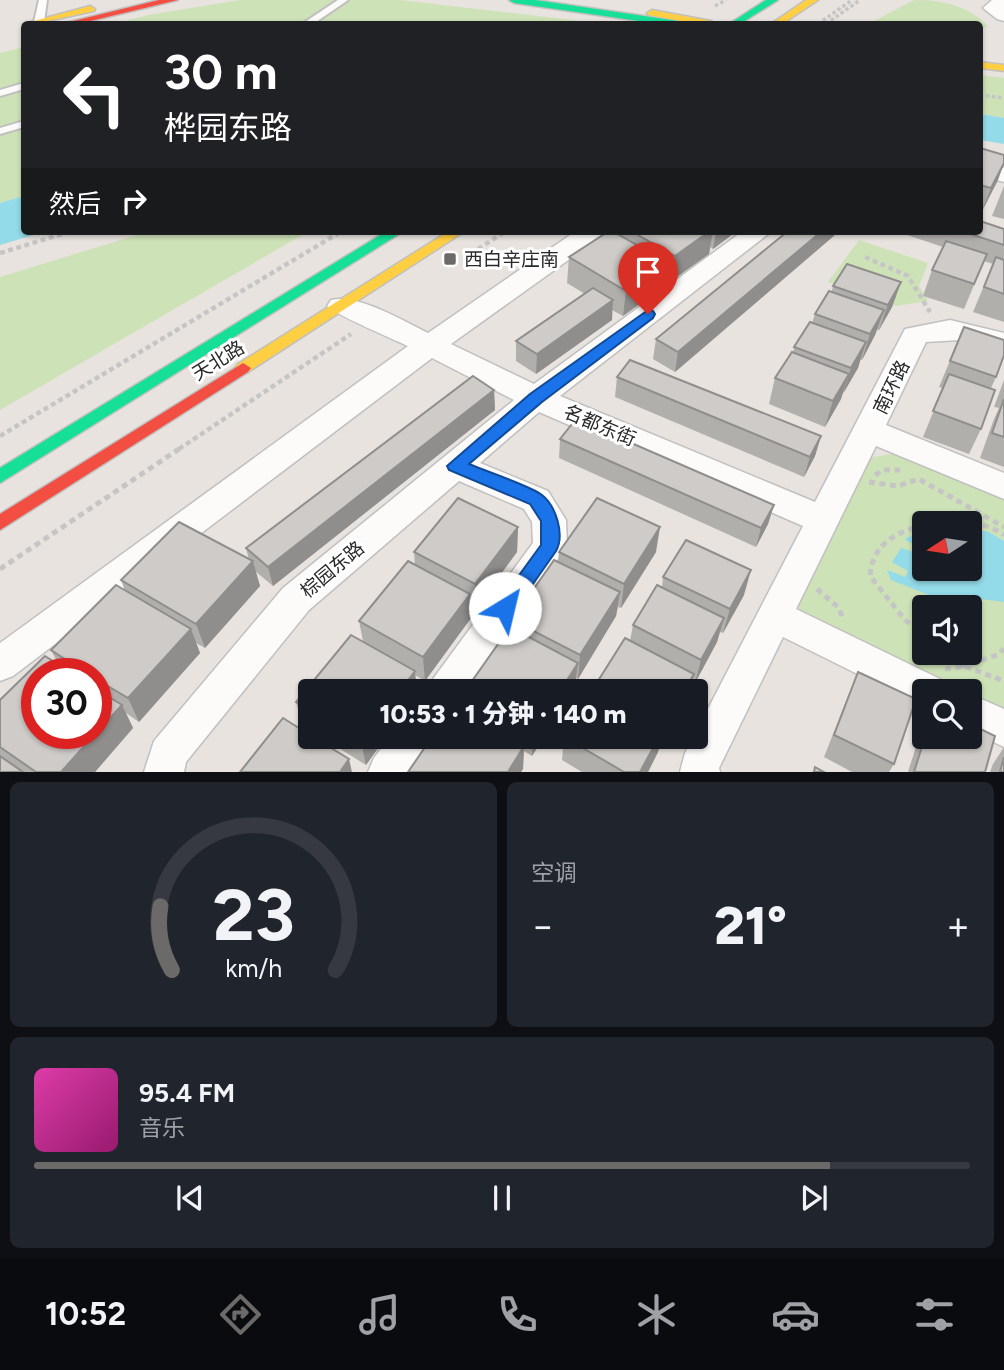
<!DOCTYPE html>
<html lang="zh">
<head>
<meta charset="utf-8">
<style>
	:root { --surface:#171b24; --page:#20242c; --text:#f1f3f6; --muted:#9ea1a6; --line:#363941; --accent:#6c6a68 }
	body { margin:0; font-family:Figtree,"Noto Sans SC",sans-serif; background:var(--page); color:var(--text); height:100vh; display:flex; flex-direction:column; font-size:26px; white-space:nowrap }
	* { box-sizing:border-box; margin:0 }
	p { font-size:23px; color:var(--muted) }
	.icon { flex:none; width:38px; height:38px; fill:none; stroke:currentColor; stroke-width:2; stroke-linecap:round; stroke-linejoin:round }
	.map { position:relative; height:772px; overflow:hidden }
	.sheet { display:flex; flex-direction:column; gap:10px; padding:10px; background:#0d0f14; flex:1 }
	.sheet>* { flex:none }
	.hud { position:absolute; left:21px; top:21px; width:962px; height:214px; border-radius:7px; box-shadow:0 2px 5px #0004; background:#202124; color:#fff; overflow:hidden }
	.needle { width:46px; rotate:258deg }
	.controls { position:absolute; left:912px; top:511px; display:grid; gap:14px }
	.controls a { display:grid; place-items:center; width:70px; height:70px; border-radius:7px; background:var(--surface); box-shadow:0 2px 5px #0004; font-size:35px }
	.speed { position:absolute; left:21px; top:658px; display:flex; gap:14px; font-size:35px; font-weight:700; text-align:center }
	.speed>* { display:grid; place-content:center; width:91px; height:91px; border-radius:50%; background:var(--surface); box-shadow:0 2px 5px #0004; line-height:1 }
	.speed .limit { border:10px solid #d22; background:#fff; color:#111 }
	.pin { position:absolute; display:grid; place-items:center; width:60px; height:60px; color:#fff; margin:-72px -30px; border-radius:50% 50% 50% 0; rotate:-45deg; box-shadow:0 0 7px #0007 }
	.pin .icon { rotate:45deg }
	.me { position:absolute; width:77px; margin:-38px; rotate:36deg; stroke-linejoin:round; filter:drop-shadow(0 0 5px #0008) }
	.turn { display:flex; align-items:center; gap:24px; height:147px; padding:0 28px; font-size:32px }
	.turn .icon { width:91px; height:91px; stroke-width:2.5 }
	.turn b { display:block; font-size:49px; line-height:60px }
	.then { display:flex; align-items:center; height:66px; padding:0 28px; background:#0003; gap:14px; font-size:26px }
	.big { font-size:52px; font-weight:800; line-height:1.1 }
	.sheet .tile { flex:1; display:flex; flex-direction:column; justify-content:center; gap:10px; min-width:0; padding:0 24px; border-radius:10px; background:var(--page) }
	.sheet .dial { align-items:center; gap:0 }
	.dial svg { height:182px; overflow:visible; fill:none; stroke:var(--line); stroke-width:7; stroke-linecap:round; text-anchor:middle }
	.dial text { fill:var(--text); stroke:none }
	.song { display:flex; align-items:center; gap:21px }
	.cover { width:84px; height:84px; border-radius:10px; background:linear-gradient(135deg,hsl(320 70% 55%),hsl(320 70% 35%)) }
	.played { height:7px; border-radius:4px; background:linear-gradient(90deg,var(--accent) 85%,var(--line) 85%) }
	.keys { display:flex; justify-content:space-around; direction:ltr }
	.heat { display:flex; justify-content:space-between; align-items:center; font-size:38px; direction:ltr }
	.sheet .tiles { flex:1; display:grid; gap:10px; grid-template-columns:1fr 1fr }
	.tile:last-child { grid-column:span 2 }
	.trip { position:absolute; left:298px; top:679px; width:410px; height:70px; border-radius:7px; background:var(--surface); box-shadow:0 2px 5px #0004; font-weight:800; line-height:70px; text-align:center }
	.menu { display:flex; height:112px; justify-content:space-around; align-items:center; background:#090b0e; color:var(--muted) }
	.menu .icon { width:49px; height:49px }
	.menu .on { color:var(--accent) }
	.menu b { font-size:32px; color:var(--text) }
	.map>svg:first-child { display:block }
	.green { fill:#cee2b7; fill-rule:evenodd }
	.water { fill:#93dbe8 }
	.lines { fill:none; stroke-linecap:round; stroke-linejoin:round }
	.lane-casing { stroke:#c1c0c0; stroke-width:4 }
	.street-casing { stroke:#c1c0c0; stroke-width:3 }
	.fast-casing { stroke:#c1c0c0; stroke-width:3 }
	.slow-casing { stroke:#c1c0c0; stroke-width:3 }
	.jam-casing { stroke:#c1c0c0; stroke-width:3 }
	.path-far2 { stroke:#c6c5c5; stroke-width:3.5; stroke-dasharray:3.5 2.5; stroke-linecap:butt }
	.path-far1 { stroke:#c6c5c5; stroke-width:4.5; stroke-dasharray:5 3.5; stroke-linecap:butt }
	.path { stroke:#c6c5c5; stroke-width:5; stroke-dasharray:6 4.5; stroke-linecap:butt }
	.lane { fill:#fcfbfa; fill-rule:evenodd }
	.street { fill:#fcfbfa; fill-rule:evenodd }
	.fast { fill:#16e098; fill-rule:evenodd }
	.slow { fill:#ffcf43; fill-rule:evenodd }
	.jam { fill:#f24e42; fill-rule:evenodd }
	.wall { fill:#b1afac; fill-rule:evenodd }
	.shaded-wall { fill:#908e8c }
	.building { fill:#cecbc8; stroke:#908e8c; stroke-width:2 }
	.route { fill:#1a73e8; stroke:#114b97; stroke-width:2 }
	.poi-dot { fill:#6c6a68; stroke:#fff; stroke-width:2.5 }
	.labels { text-anchor:middle; stroke-width:6; stroke-linejoin:round; paint-order:stroke }
	.poi-label { font-size:19px; fill:#292929; stroke:#fff; text-anchor:start }
	.street-label { font-size:19px; fill:#292929; stroke:#fff }
</style>
</head>
<body>
<div class="map">
<svg width="1004" height="772" viewBox="0 0 1004 772">
	<rect width="100%" height="100%" fill="#e8e3de"/>
	<g class="green">
		<polygon points="240,0 400,0 606,24 113,24 148,15"/>
		<path d="M914 0C941 0 968 5 988 26L980 30V24H885L874 21Z"/>
		<polygon points="24,47 24,196 0,203 0,53"/>
		<polygon points="980,75 1004,78 1004,118 980,114"/>
		<polygon points="150,231 309,231 0,410 0,277"/>
		<polygon points="859,240 928,263 919,286 928,301 896,306 828,282"/>
		<path d="M912 450 1004 486V729L970 712V691H927L809 633 790 586 853 461ZM924 523H970V569H924ZM924 607H970V653H924Z"/>
	</g>
	<g class="water">
		<polygon points="980,114 1004,118 1004,144 980,140"/>
		<polygon points="24,196 24,231 47,231 0,245 0,203"/>
		<polygon points="987,531 1004,541 1004,602 981,599 965,607 944,607 934,597 891,580 887,570 905,577 908,571 892,562 901,548 916,553 918,546 905,540 907,537 924,535 924,569 970,569 970,532"/>
	</g>
	<g class="lines">
		<g class="lane-casing">
			<g id="lane">
				<polygon points="39,0 47,0 44,22 40,24 34,22"/>
				<polygon points="338,0 348,0 313,24 302,24"/>
				<polygon points="24,83 24,89 0,96 0,90"/>
				<polygon points="24,121 24,127 0,134 0,128"/>
			</g>
		</g>
		<g class="street-casing">
			<g id="street">
				<polygon points="992,0 1004,0 1004,21 997,19 983,8"/>
				<polygon points="980,162 1004,168 1004,182 980,176"/>
				<path d="M576 231H606L602 236 451 344 534 384 743 231H772L560 396 815 502 905 329 950 320 1004 333V353L960 340 926 342 886 425 1004 473V499L876 446 796 609 940 679 946 691H924V707L783 637 719 768 720 772H680L685 753 803 526 539 412 480 463 548 491 566 520 567 546 468 691H427L433 679 533 543 532 522 524 509 459 481 309 610 186 762 184 772H144L154 741 283 588 514 400 432 358 13 676 0 681V643L408 346C395 340 332 313 327 306L331 300C357 293 404 321 428 333Z"/>
				<polygon points="970,694 1004,709 1004,747 970,731"/>
				<polygon points="390,737 433,737 412,772 368,772 374,758"/>
			</g>
		</g>
		<g class="fast-casing">
			<g id="fast">
				<polygon points="509,0 535,0 678,21 683,24 660,24 514,3"/>
				<polygon points="766,0 778,0 740,24 729,24"/>
				<polygon points="387,231 404,231 0,483 0,468"/>
			</g>
		</g>
		<g class="slow-casing">
			<g id="slow">
				<polygon points="806,0 818,0 782,24 771,24"/>
				<polygon points="90,6 95,9 94,11 24,26 23,24"/>
				<polygon points="652,10 711,21 716,24 697,24 648,15 647,13"/>
				<polygon points="980,62 1004,65 1004,71 980,68"/>
				<polygon points="449,231 465,231 248,372 238,372 235,368 238,364"/>
			</g>
		</g>
		<g class="jam-casing">
			<g id="jam">
				<polygon points="159,0 178,0 78,24 61,24"/>
				<polygon points="243,363 251,368 248,372 0,530 0,514"/>
			</g>
		</g>
		<g class="path-far2">
			<polyline points="715,6 726,0"/>
			<polyline points="818,24 852,0"/>
			<polyline points="826,24 860,0"/>
			<polyline points="980,95 1004,98"/>
		</g>
		<g class="path-far1">
			<polyline points="478,249 506,231"/>
			<polyline points="0,253 72,231"/>
			<polyline points="865,257 908,276 930,312"/>
			<polyline points="0,436 342,231"/>
			<polyline points="179,449 351,334"/>
		</g>
		<g class="path">
			<polyline points="875,475 883,470 900,470"/>
			<polyline points="869,482 898,486 919,479 1004,527"/>
			<path d="M931 523C958 519 981 520 1004 535"/>
			<path d="M924 525C895 532 872 545 870 576L905 620 924 635"/>
			<polyline points="0,569 182,447"/>
			<polyline points="817,589 838,607 843,618"/>
			<polyline points="944,653 964,666 997,655 1004,649"/>
			<polyline points="945,669 964,666 1004,681"/>
		</g>
		<use href="#lane" class="lane"/>
		<use href="#street" class="street"/>
		<use href="#fast" class="fast"/>
		<use href="#slow" class="slow"/>
		<use href="#jam" class="jam"/>
	</g>
	<g class="wall">
		<polygon points="980,148 998,180 981,213 980,213"/>
		<polygon points="1004,186 1004,219 992,216"/>
		<polygon points="1004,229 1004,322 973,312 993,264 984,261 964,309 923,296 932,270 943,247 895,231 980,231"/>
		<polygon points="618,231 737,231 713,249 710,247 709,254 671,281 664,277 663,287 623,316 612,310 612,320 536,374 516,361 516,341 585,294 567,283 569,257 618,234"/>
		<polygon points="836,234 675,372 653,359 656,339"/>
		<polygon points="901,282 892,307 879,330 877,330 875,335 862,360 860,359 858,368 842,394 841,399 825,427 769,404 775,378 793,353 794,347 812,323 815,314 832,291 833,286"/>
		<polygon points="964,327 996,377 991,388 981,429 969,454 923,437 943,388 939,387"/>
		<path d="M473 376 494 390 495 410 273 586 255 571 260 586 205 648 196 643 200 653 139 722 126 713 133 728 95 772H0V700L45 656 59 665 51 650 116 585 125 591 121 580 179 522 249 560 246 548ZM37 674H96V733H37Z"/>
		<polygon points="617,377 821,436 815,456 804,477 615,397"/>
		<polygon points="1004,380 1004,467 980,458 994,419 999,408 994,407"/>
		<polygon points="560,439 774,505 768,524 756,547 559,458"/>
		<polygon points="518,527 517,552 476,608 471,606 471,618 425,681 415,675 310,691 310,730 302,725 296,702 363,641 359,621 415,565 414,552"/>
		<polygon points="559,552 656,552 621,608 618,607 616,616 578,679 576,678 575,686 572,691 465,691 512,628 512,620 558,561"/>
		<polygon points="663,577 744,595 723,633 720,632 717,642 695,683 692,682 689,691 597,691 598,681 630,641 633,625 662,587"/>
		<polygon points="858,672 894,764 889,772 852,772 824,757 848,696"/>
		<polygon points="924,725 924,737 970,737 985,772 908,772 921,731"/>
		<polygon points="321,737 386,737 366,765"/>
		<polygon points="432,737 544,737 532,756 524,751 523,769 521,772 408,772"/>
		<polygon points="564,737 666,737 663,742 661,741 658,752 648,772 582,772 562,760"/>
		<polygon points="1004,747 1004,772 990,772 993,764"/>
	</g>
	<g class="shaded-wall">
		<polygon points="1004,163 998,180 981,213 991,188"/>
		<polygon points="710,231 713,231 709,254 671,281 675,256"/>
		<polygon points="716,231 737,231 713,249"/>
		<polygon points="822,231 837,231 836,234 675,372 678,352"/>
		<polygon points="667,262 663,287 623,316 626,291"/>
		<polygon points="901,282 892,307 879,330 888,305"/>
		<polygon points="613,300 612,320 536,374 537,354"/>
		<polygon points="884,310 875,335 862,360 870,334"/>
		<polygon points="866,342 858,368 843,394 851,368"/>
		<polygon points="849,374 841,399 825,427 833,401"/>
		<polygon points="494,390 495,410 273,586 268,567"/>
		<polygon points="821,436 815,456 804,477 810,457"/>
		<polygon points="774,505 768,524 756,547 761,528"/>
		<polygon points="518,527 517,552 476,608 475,584"/>
		<polygon points="660,527 656,552 621,608 624,584"/>
		<polygon points="253,561 260,586 205,648 196,624"/>
		<polygon points="751,570 744,595 723,633 730,609"/>
		<polygon points="620,592 616,616 578,679 580,655"/>
		<polygon points="470,594 471,618 425,681 423,657"/>
		<polygon points="724,618 717,642 695,683 701,660"/>
		<polygon points="191,629 200,653 139,722 128,698"/>
		<polygon points="578,663 575,686 572,691 560,691"/>
		<polygon points="415,671 417,691 400,691"/>
		<polygon points="694,674 689,691 684,691"/>
		<polygon points="122,705 133,728 95,772 61,772"/>
		<polygon points="366,737 386,737 366,765 361,742"/>
		<polygon points="533,737 544,737 532,756"/>
		<polygon points="659,737 662,737 658,752 648,772 640,772"/>
		<polygon points="524,746 523,769 521,772 508,772"/>
		<polygon points="349,759 352,772 340,772"/>
	</g>
	<g class="building">
		<polygon points="980,148 1004,155 1004,163 991,188 980,185"/>
		<polygon points="980,221 1004,229 1004,245 961,231 980,231"/>
		<polygon points="609,231 612,231 667,262 626,291 569,257"/>
		<polygon points="631,231 710,231 675,256"/>
		<polygon points="788,231 822,231 678,352 656,339"/>
		<polygon points="946,241 987,254 974,284 932,270"/>
		<polygon points="996,257 1004,260 1004,294 984,287"/>
		<polygon points="847,264 901,282 888,305 833,286"/>
		<polygon points="593,288 613,300 537,354 516,341"/>
		<polygon points="829,291 884,310 870,334 815,314"/>
		<polygon points="810,322 866,342 851,368 794,347"/>
		<polygon points="964,327 1004,340 1004,355 996,377 950,361"/>
		<polygon points="792,352 849,374 833,401 775,378"/>
		<polygon points="630,360 821,436 810,457 617,377"/>
		<polygon points="949,374 995,390 981,429 933,411"/>
		<polygon points="473,376 494,390 268,567 246,548"/>
		<polygon points="1004,399 1004,437 992,433"/>
		<polygon points="576,419 774,505 761,528 560,439"/>
		<polygon points="458,498 518,527 475,584 414,552"/>
		<polygon points="597,498 660,527 624,584 559,552"/>
		<polygon points="179,522 253,561 196,624 121,580"/>
		<polygon points="686,540 751,570 730,609 663,577"/>
		<polygon points="554,560 620,592 580,655 512,620"/>
		<polygon points="408,561 470,594 423,657 359,621"/>
		<polygon points="116,585 191,629 128,698 96,679 96,674 88,674 51,650"/>
		<polygon points="657,585 724,618 701,660 633,625"/>
		<polygon points="510,627 578,663 560,691 465,691"/>
		<polygon points="351,635 415,671 400,691 310,691 310,711 296,702"/>
		<polygon points="625,638 694,674 684,691 616,691 598,681"/>
		<polygon points="45,656 73,674 37,674 37,733 96,733 61,772 36,772 0,747 0,700"/>
		<polygon points="858,672 916,699 894,764 834,735"/>
		<polygon points="96,689 122,705 96,733"/>
		<polygon points="283,718 310,735 310,737 313,737 349,759 340,772 240,772"/>
		<polygon points="970,724 995,736 985,772 914,772 925,737 970,737"/>
		<polygon points="352,737 366,737 361,742"/>
		<polygon points="432,737 507,737 524,746 508,772 408,772"/>
		<polygon points="564,737 659,737 640,772 624,772"/>
		<polygon points="0,756 23,772 0,772"/>
		<polygon points="1004,757 1004,772 1000,772"/>
		<polygon points="815,767 824,772 814,772"/>
	</g>
	<path class="route" d="M648 310 653 311 655 314 653 318 542 402 469 464C485 471 531 486 542 495 556 506 565 535 556 551L512 614 505 616 499 614 496 608 499 603 541 545V521L530 504 449 470 447 466 530 394Z"/>
	<rect class="poi-dot" x="443" y="252" width="14" height="14" rx="3.5"/>
	<g class="labels">
		<g class="poi-label">
			<text x="464" y="266">西白辛庄南</text>
		</g>
		<g class="street-label">
			<text transform="translate(218 360) rotate(-32)" y="7">天北路</text>
			<text transform="translate(891 387) rotate(-64)" y="7">南环路</text>
			<text transform="translate(600 425) rotate(23)" y="7">名都东街</text>
			<text transform="translate(332 569) rotate(-40)" y="7">棕园东路</text>
		</g>
	</g>
</svg>
<div class="controls">
<a><svg class="needle" viewBox="-14 -14 28 28"><path d="M0-13l5 13h-10z" fill="#e53935"/><path d="M0 13l5-13h-10z" fill="#9ea1a6"/></svg></a>
<a><svg class="icon" aria-label="sound" viewBox="0 0 24 24"><path d="M4 9h4l5-4v14l-5-4H4zM17 9q2 3 0 6"/></svg></a>
<a><svg class="icon" aria-label="search" viewBox="0 0 24 24"><circle cx="10" cy="10" r="6"/><path d="M15 15l6 6"/></svg></a>
</div>
<div class="speed"><div class="limit">30</div></div>
<div class="pin" style="left:648px;top:314px;background:#d93025"><svg class="icon" aria-label="arrive" viewBox="0 0 24 24"><path d="M6 21V4h12l-3 4 3 4H6"/></svg></div>
<svg class="me" style="left:505px;top:608px" viewBox="-20 -20 40 40"><circle r="19" fill="#fff"/><path d="M0-13L10 11 0 6-10 11z" fill="#1a73e8"/></svg>
<div class="trip">10:53 · 1 分钟 · 140 m</div>
<div class="hud">
<div class="turn"><svg class="icon" aria-label="left" viewBox="0 0 24 24"><path d="M17 20v-9H6M10 6l-5 5 5 5"/></svg><div><b>30 m</b>桦园东路</div></div>
<div class="then">然后<svg class="icon" aria-label="right" viewBox="0 0 24 24"><path d="M7 20v-9h11M14 6l5 5-5 5"/></svg></div>
</div>
</div>
<section class="sheet">
<div class="tiles">
<div class="tile dial"><svg viewBox="0 0 100 80">
<path d="M14 69A42 42 0 1 1 86 69"/>
<path d="M14 69A42 42 0 0 1 9 41" stroke="#6c6a68"/>
<text x="50" y="56" font-size="32" font-weight="700">23</text>
<text x="50" y="72" font-size="11">km/h</text>
</svg></div>
<div class="tile"><p>空调</p>
<div class="heat"><a>−</a><b class="big">21°</b><a>+</a></div>
</div>
<div class="tile">
<div class="song"><i class="cover"></i><div><b>95.4 FM</b><p>音乐</p></div></div>
<div class="played"></div>
<div class="keys"><svg class="icon" aria-label="previous" viewBox="0 0 24 24"><path d="M18 5L8 12l10 7zM5 5v14"/></svg><svg class="icon" aria-label="pause" viewBox="0 0 24 24"><path d="M8 5v14M16 5v14"/></svg><svg class="icon" aria-label="next" viewBox="0 0 24 24"><path d="M6 5l10 7-10 7zM19 5v14"/></svg></div>
</div>
</div>
</section>
<nav class="menu">
<b>10:52</b>
<svg class="icon on" aria-label="directions" viewBox="0 0 24 24"><path d="M12 3l9 9-9 9-9-9zM9 14v-3h6M13 9l2 2-2 2"/></svg>
<svg class="icon" aria-label="music" viewBox="0 0 24 24"><path d="M9 18V5l10-2v13"/><circle cx="6" cy="18" r="3"/><circle cx="16" cy="16" r="3"/></svg>
<svg class="icon" aria-label="phone" viewBox="0 0 24 24"><path d="M5 4h4l2 5-3 2q2 4 5 5l2-3 5 2v4C11 20 4 13 5 4z"/></svg>
<svg class="icon" aria-label="climate" viewBox="0 0 24 24"><path d="M12 3v18M4 7l16 10M4 17L20 7"/></svg>
<svg class="icon" aria-label="car" viewBox="0 0 24 24"><path d="M5 17H2v-5l4-1 3-4h7l3 4 3 1v5h-3M9 17h6M6 11h13"/><circle cx="7" cy="17" r="2"/><circle cx="17" cy="17" r="2"/></svg>
<svg class="icon" aria-label="filters" viewBox="0 0 24 24"><path d="M4 7h16M4 17h16"/><circle cx="9" cy="7" r="2"/><circle cx="15" cy="17" r="2"/></svg>
</nav>
</body>
</html>
